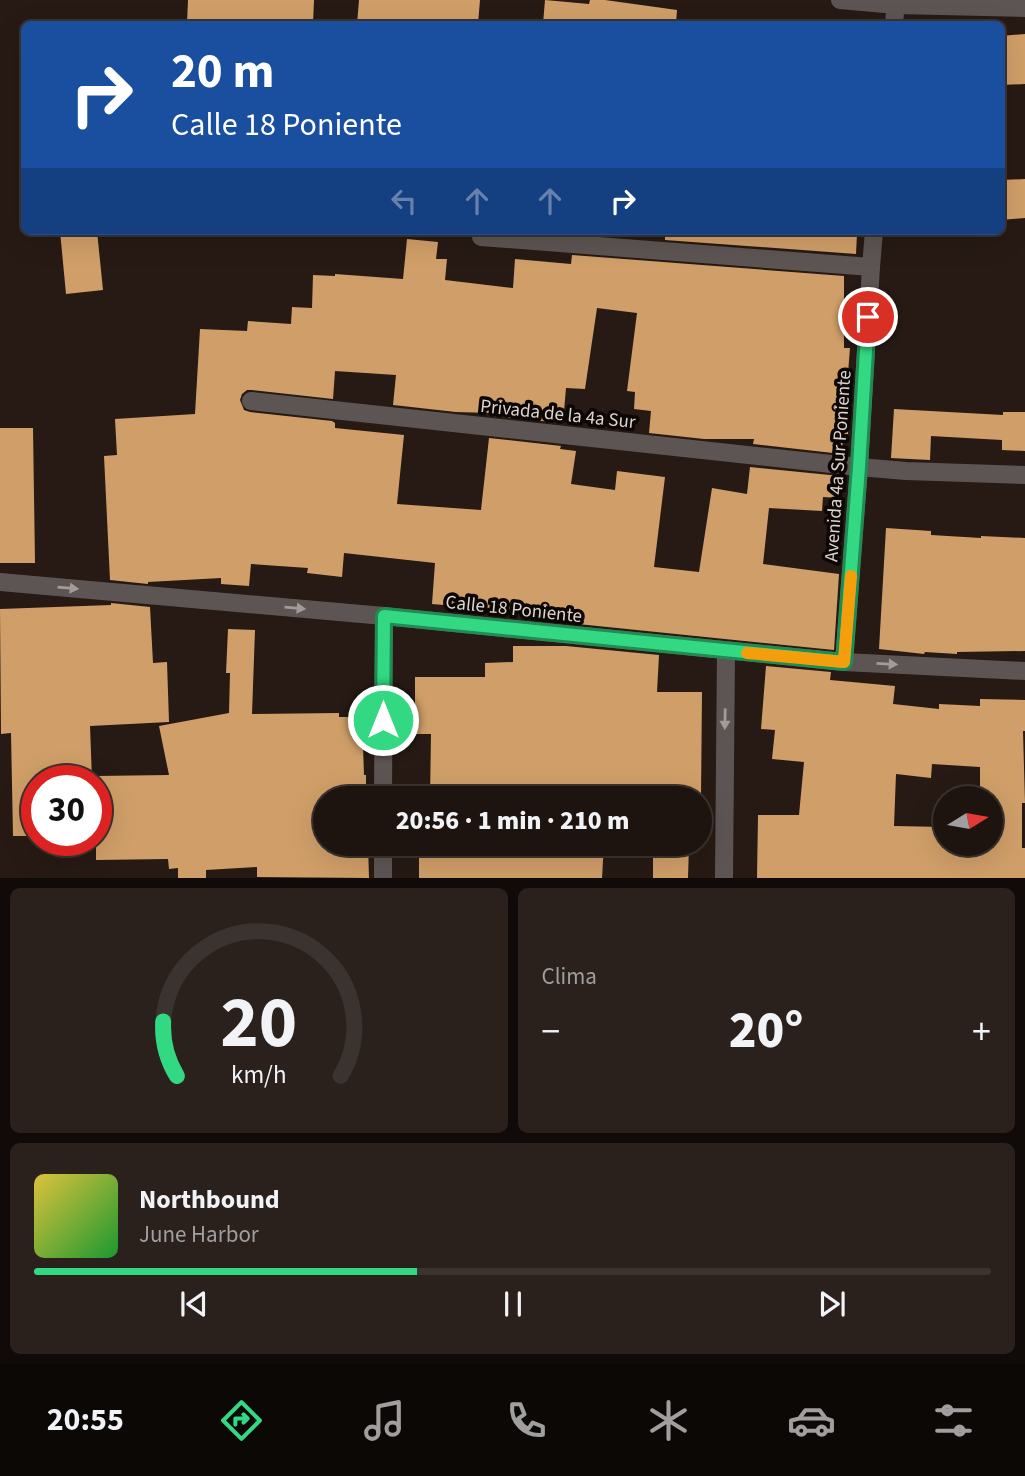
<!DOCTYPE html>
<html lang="es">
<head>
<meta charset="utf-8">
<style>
	:root { --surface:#1d140f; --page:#2a211d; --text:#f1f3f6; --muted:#a09e9e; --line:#3b332f; --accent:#32d882 }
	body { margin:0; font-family:"Source Sans 3",sans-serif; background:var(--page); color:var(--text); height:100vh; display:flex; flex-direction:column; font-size:26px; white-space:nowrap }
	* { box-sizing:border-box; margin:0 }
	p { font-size:23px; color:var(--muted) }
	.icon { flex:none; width:38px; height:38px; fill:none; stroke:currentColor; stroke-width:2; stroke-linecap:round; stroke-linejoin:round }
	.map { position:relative; height:878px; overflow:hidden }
	.drawer { display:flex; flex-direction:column; gap:10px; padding:10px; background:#100b08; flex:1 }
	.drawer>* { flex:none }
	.guide { position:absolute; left:21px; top:21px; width:984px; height:214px; border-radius:10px; box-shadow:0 7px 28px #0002,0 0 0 2px var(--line); background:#1a4fa0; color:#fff; overflow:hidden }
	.needle { width:46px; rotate:79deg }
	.tools { position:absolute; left:933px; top:786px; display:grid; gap:14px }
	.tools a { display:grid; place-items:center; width:70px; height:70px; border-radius:50%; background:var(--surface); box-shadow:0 7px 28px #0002,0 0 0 2px var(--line); font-size:35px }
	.speed { position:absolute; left:21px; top:765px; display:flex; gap:14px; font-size:35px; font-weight:700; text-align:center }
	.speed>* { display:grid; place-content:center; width:91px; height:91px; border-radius:50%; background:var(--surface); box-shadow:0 7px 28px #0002,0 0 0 2px var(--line); line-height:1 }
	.speed .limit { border:10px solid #d22; background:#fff; color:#111 }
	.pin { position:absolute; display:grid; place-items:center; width:60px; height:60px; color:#fff; margin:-30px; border:4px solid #fff; border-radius:50%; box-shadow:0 2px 7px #0007 }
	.me { position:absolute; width:77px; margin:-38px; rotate:0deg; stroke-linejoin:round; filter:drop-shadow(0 0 5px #0008) }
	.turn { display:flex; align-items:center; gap:24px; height:147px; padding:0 35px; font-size:32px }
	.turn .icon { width:91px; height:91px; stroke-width:2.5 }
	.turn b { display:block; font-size:49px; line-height:60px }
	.lanes { display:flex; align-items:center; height:66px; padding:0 35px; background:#0003; justify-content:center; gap:35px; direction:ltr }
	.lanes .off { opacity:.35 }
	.big { font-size:52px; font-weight:800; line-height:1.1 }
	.drawer .widget { flex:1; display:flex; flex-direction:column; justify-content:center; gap:10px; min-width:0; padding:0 24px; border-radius:10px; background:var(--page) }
	.drawer .dial { align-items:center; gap:0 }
	.dial svg { height:182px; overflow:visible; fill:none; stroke:var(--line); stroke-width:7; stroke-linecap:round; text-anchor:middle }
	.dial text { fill:var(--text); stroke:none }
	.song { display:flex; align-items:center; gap:21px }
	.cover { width:84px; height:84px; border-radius:10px; background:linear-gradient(135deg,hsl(50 70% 55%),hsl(130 70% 35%)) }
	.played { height:7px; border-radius:4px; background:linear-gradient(90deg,var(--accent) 40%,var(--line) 40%) }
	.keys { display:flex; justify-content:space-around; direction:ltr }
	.heat { display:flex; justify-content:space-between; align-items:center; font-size:38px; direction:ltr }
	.drawer .tiles { flex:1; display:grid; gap:10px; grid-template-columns:1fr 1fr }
	.widget:last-child { grid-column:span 2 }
	.trip { position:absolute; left:313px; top:786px; width:399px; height:70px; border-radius:35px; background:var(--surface); box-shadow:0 7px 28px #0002,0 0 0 2px var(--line); font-weight:800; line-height:70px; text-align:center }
	.tabs { display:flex; height:112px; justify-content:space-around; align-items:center; background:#0c0806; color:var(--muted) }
	.tabs .icon { width:49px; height:49px }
	.tabs .selected { color:var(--accent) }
	.tabs b { font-size:32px; color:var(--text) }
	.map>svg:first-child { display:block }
	.building { fill:#d09f69; fill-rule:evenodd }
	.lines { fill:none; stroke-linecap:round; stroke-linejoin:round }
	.minor { stroke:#5d5554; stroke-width:18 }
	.oneway { fill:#a39b98 }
	.route-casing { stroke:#208c54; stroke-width:18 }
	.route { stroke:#32d882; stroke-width:12 }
	.slow { stroke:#f59e0b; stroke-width:12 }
	.labels { text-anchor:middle; stroke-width:7; stroke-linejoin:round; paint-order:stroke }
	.street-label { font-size:19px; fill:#ddd4cf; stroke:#0c0605 }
</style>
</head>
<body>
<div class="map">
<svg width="1025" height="878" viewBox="0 0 1025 878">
	<rect width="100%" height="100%" fill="#271a14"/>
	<g class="building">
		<polygon points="188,0 314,0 313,24 187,24"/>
		<polygon points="359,0 480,0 478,24 357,24"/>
		<polygon points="545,0 589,4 590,0 605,0 677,10 676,24 543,24"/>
		<polygon points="1025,34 1025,84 1001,85 1001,36"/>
		<polygon points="1025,179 1025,218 1001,220 1001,180"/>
		<polygon points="60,231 97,231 103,290 66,294"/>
		<polygon points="665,231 823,231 857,234 856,254 665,240"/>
		<polygon points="407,239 438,242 436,259 447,259 445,280 513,288 515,259 571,264 572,255 844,276 844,348 850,348 845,411 849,412 848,434 843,434 842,454 753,444 754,439 704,439 649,433 651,411 634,409 635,392 627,391 637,313 597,308 585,389 566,388 563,423 491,416 492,413 456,412 393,405 396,375 335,371 333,399 252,390 247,390 242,394 240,400 244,410 250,412 332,421 335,423 335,428 404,435 397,504 481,510 489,438 561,446 560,449 576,451 571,484 615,490 617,471 665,477 654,567 699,572 712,488 747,494 750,467 840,476 839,498 823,497 822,511 769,508 763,564 839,574 834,650 578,624 578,616 432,604 435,563 344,553 342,577 307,573 308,568 251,564 249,586 221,584 221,578 148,582 148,584 110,580 104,456 117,455 115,419 195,414 200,329 247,331 248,321 291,324 292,307 312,308 313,275 335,276 335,274 403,279"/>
		<polygon points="894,409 1003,415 1003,412 1025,412 1025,451 1002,450 1002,440 931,436 930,460 891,458"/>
		<polygon points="0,428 33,428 35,563 0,563"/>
		<polygon points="886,528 931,531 931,535 981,538 981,536 1025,538 1025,651 957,652 957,654 925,652 924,654 879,649"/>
		<polygon points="111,603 150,607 153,663 167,662 169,722 90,726 92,780 37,780 37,836 13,836 11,733 1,734 0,609 111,605"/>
		<polygon points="228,629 255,630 252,714 339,713 339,717 362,717 364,775 366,775 366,798 326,798 326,844 368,844 369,878 257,877 257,867 206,870 206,878 178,878 178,868 169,869 168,859 96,860 96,776 169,775 159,726 229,713 230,673 226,673"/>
		<polygon points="513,646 566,646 659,655 657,692 702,692 701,798 576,798 586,790 488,786 488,798 430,798 431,734 415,734 415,677 485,677 485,663 513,662"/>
		<path d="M766 666 831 672 830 680 895 686 893 704 939 709V704L980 706V699L1025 700V731H1023L1025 803H1022V848H1025V878H757L758 815H799L804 762 772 759 775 730 761 729ZM932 764 980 767V798H990V844H945V827L894 826 896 774 931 778Z"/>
		<polygon points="419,844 604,844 602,878 419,878"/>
		<polygon points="653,844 689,844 688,878 653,878"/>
	</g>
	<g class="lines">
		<g class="minor">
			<polyline points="840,0 896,5 1025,8"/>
			<polyline points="894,24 896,0"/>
			<polyline points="481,237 871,267"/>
			<polyline points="251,401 859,467 906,471 1025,475"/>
			<polyline points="0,582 384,616 844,662 1025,671"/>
			<polyline points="844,662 859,467 871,267 874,231"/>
			<polyline points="383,798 384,616"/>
			<polyline points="383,878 383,844"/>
			<polyline points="724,878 726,651"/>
		</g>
	</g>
	<defs><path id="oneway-solid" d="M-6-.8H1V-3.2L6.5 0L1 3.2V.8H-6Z" transform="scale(1.75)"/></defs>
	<g class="oneway">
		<use href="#oneway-solid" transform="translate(68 588) rotate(5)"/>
		<use href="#oneway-solid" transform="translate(295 608) rotate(5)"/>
		<use href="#oneway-solid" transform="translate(887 664) rotate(3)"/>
		<use href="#oneway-solid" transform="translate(725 719) rotate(91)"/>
	</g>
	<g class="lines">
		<g class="route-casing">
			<polyline id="route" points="383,720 384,616 844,662 859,467 868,317"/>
		</g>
		<use href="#route" class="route"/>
		<polyline class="slow" points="747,653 844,662 851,576"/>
	</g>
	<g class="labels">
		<g class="street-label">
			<text transform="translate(558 413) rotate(6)" y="7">Privada de la 4a Sur</text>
			<text transform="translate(837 466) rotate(-86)" y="7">Avenida 4a Sur Poniente</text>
			<text transform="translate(514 608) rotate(6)" y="7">Calle 18 Poniente</text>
		</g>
	</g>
</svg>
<div class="tools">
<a><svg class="needle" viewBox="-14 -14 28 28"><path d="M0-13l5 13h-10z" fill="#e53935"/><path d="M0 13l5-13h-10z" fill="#a09e9e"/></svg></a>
</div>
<div class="speed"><div class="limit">30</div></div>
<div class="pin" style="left:868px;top:317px;background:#d93025"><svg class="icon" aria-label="arrive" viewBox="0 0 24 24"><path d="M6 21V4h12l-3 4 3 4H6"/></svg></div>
<svg class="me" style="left:383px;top:720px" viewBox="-20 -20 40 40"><circle r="17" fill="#32d882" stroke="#fff" stroke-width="3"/><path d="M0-11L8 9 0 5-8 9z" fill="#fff"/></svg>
<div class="trip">20:56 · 1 min · 210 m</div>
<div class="guide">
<div class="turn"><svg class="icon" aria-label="right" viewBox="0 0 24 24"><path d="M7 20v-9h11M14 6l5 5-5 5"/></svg><div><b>20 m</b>Calle 18 Poniente</div></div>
<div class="lanes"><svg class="icon off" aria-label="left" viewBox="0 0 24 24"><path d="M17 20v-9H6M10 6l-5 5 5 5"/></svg><svg class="icon off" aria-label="ahead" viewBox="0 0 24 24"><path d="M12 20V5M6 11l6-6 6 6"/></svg><svg class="icon off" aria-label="ahead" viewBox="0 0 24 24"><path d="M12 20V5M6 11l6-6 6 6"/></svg><svg class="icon" aria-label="right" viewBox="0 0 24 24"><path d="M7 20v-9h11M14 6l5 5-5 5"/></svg></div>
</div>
</div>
<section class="drawer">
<div class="tiles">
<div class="widget dial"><svg viewBox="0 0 100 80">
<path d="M14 69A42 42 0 1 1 86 69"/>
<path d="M14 69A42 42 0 0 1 8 45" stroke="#32d882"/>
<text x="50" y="56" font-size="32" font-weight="700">20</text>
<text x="50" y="72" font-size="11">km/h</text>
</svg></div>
<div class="widget"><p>Clima</p>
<div class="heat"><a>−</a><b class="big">20°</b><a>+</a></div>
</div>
<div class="widget">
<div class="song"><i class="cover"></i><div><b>Northbound</b><p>June Harbor</p></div></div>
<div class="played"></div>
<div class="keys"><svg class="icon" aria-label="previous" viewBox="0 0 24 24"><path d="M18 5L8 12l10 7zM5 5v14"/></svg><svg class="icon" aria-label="pause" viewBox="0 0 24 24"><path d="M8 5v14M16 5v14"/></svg><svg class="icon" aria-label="next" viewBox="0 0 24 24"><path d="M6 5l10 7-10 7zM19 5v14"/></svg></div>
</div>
</div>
</section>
<nav class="tabs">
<b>20:55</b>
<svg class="icon selected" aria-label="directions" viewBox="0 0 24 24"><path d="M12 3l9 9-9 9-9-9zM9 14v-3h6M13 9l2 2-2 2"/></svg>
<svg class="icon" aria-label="music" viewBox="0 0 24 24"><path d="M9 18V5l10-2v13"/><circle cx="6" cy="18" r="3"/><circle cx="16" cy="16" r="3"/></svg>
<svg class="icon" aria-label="phone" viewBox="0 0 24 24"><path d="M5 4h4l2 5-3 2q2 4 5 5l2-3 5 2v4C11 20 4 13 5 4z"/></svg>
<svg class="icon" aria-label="climate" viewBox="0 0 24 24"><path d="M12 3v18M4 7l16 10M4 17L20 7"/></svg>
<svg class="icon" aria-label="car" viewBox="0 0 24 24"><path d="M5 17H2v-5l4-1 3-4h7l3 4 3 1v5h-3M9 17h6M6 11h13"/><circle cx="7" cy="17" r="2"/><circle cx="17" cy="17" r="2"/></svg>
<svg class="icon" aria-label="filters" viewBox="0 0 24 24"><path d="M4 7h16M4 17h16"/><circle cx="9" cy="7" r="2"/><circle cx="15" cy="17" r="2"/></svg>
</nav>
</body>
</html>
